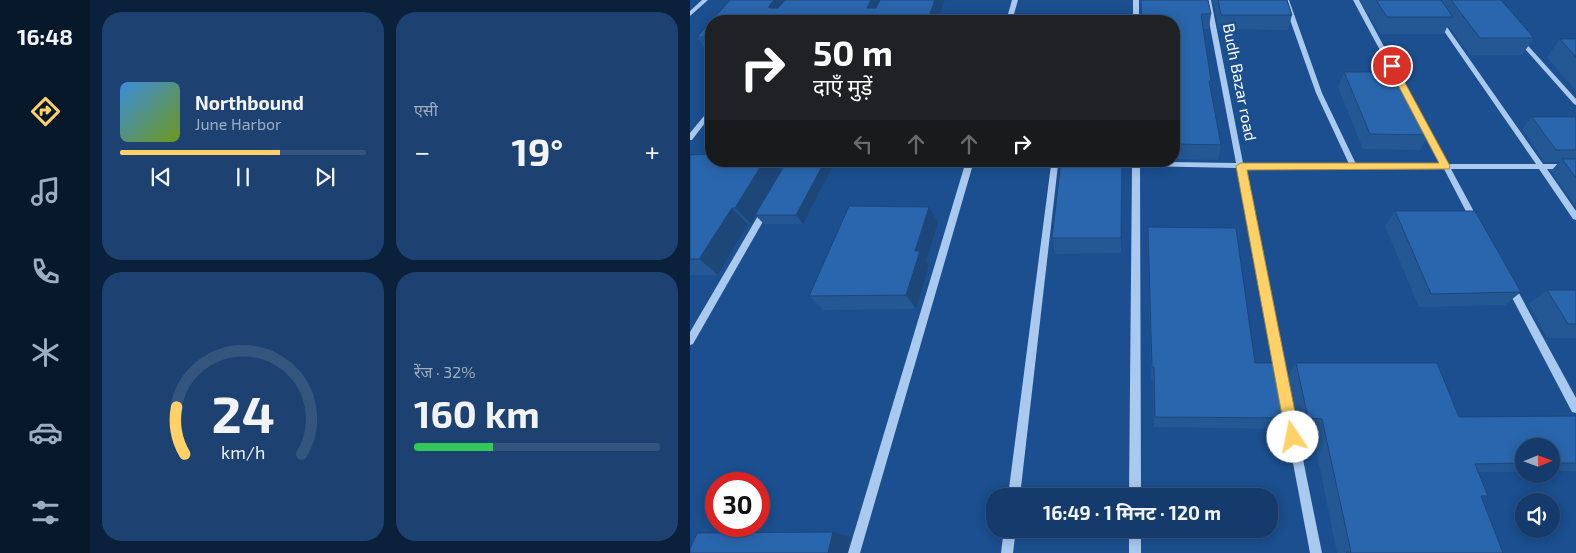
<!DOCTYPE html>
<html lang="hi">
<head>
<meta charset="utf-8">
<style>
	:root { --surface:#143b6b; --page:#1d4271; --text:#f1f3f6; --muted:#9dadc1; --line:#33557e; --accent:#ffd166 }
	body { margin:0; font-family:"Exo 2","Noto Sans Devanagari",sans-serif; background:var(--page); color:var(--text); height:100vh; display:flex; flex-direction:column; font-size:19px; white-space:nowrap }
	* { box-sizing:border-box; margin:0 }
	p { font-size:16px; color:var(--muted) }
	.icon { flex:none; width:28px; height:28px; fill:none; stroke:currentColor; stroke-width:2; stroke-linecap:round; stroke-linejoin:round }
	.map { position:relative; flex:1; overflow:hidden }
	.drawer { display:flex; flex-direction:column; gap:12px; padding:12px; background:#0b203b; width:600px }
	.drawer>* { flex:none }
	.banner { position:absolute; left:15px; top:15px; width:475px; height:152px; border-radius:20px; box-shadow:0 2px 12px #0003,0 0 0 1px var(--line); background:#202124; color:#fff; overflow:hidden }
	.needle { width:32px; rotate:89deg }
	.controls { position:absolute; left:825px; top:438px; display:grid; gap:10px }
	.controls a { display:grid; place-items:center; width:45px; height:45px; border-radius:50%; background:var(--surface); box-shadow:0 2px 12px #0003,0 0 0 1px var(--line); font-size:25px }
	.speed { position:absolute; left:15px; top:472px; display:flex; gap:10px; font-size:25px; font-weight:700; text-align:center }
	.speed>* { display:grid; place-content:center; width:65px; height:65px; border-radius:50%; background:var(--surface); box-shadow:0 2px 12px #0003,0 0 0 1px var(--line); line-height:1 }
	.speed .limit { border:8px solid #d22; background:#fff; color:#111 }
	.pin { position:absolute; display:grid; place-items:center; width:42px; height:42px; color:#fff; margin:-21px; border:2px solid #fff; border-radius:50%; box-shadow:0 1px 5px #0007 }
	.me { position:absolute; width:55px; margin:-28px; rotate:349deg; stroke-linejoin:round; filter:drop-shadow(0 0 4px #0008) }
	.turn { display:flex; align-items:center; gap:18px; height:105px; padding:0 25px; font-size:22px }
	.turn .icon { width:65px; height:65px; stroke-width:2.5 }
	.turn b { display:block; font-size:35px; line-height:42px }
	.lanes { display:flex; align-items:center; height:48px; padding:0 25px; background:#0003; justify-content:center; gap:25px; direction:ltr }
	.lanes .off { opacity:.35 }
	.big { font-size:38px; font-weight:700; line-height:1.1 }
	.drawer .tile { flex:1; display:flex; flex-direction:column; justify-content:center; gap:8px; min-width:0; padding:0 18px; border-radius:20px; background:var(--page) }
	.drawer .dial { align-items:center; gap:0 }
	.dial svg { height:130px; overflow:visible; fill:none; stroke:var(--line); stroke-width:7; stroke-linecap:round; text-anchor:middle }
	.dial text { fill:var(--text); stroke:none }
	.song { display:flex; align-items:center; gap:15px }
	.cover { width:60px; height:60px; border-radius:8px; background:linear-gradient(135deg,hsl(210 70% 55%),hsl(80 70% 35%)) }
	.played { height:5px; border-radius:2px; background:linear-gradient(90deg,var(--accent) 65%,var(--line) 65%) }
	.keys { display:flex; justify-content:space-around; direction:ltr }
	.heat { display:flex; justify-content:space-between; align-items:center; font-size:28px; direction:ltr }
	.charge { height:8px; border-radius:4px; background:linear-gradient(90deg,#34c759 32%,var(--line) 0) }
	.drawer .tiles { flex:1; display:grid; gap:12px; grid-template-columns:repeat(2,1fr) }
	.trip { position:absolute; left:296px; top:488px; width:292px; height:50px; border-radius:20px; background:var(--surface); box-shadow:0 2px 12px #0003,0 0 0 1px var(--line); font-weight:700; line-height:50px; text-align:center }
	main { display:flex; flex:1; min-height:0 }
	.tabs { display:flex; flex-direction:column; width:90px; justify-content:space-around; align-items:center; background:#08182b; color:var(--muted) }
	.tabs .icon { width:35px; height:35px }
	.tabs .on { color:var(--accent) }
	.tabs b { font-size:22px; color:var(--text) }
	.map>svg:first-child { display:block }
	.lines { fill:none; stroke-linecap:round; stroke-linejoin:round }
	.minor { fill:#a9c9ee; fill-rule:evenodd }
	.wall { fill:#245895 }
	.shaded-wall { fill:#1d4779 }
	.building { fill:#2a66ad; stroke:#1d4779 }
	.route { fill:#ffd166; stroke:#a68842 }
	.labels { text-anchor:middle; stroke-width:5; stroke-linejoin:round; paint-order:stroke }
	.street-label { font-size:16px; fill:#fff; stroke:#1b4f8f }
</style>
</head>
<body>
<main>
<nav class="tabs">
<b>16:48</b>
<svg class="icon on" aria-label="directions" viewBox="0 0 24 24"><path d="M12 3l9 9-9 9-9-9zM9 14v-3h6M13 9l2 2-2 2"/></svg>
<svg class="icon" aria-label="music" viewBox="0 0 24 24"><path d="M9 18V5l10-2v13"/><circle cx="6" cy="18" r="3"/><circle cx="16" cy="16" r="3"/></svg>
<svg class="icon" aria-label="phone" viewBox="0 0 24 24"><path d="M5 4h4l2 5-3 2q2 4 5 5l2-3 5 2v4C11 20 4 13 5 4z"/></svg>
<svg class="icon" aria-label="climate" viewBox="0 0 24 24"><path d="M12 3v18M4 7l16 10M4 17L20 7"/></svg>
<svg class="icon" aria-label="car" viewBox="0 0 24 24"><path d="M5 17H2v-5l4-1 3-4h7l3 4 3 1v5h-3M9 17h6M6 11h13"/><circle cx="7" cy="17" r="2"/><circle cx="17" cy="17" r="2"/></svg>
<svg class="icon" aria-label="filters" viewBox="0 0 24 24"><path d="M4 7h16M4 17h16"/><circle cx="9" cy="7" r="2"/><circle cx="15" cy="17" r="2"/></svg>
</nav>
<section class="drawer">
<div class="tiles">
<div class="tile">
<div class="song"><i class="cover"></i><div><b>Northbound</b><p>June Harbor</p></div></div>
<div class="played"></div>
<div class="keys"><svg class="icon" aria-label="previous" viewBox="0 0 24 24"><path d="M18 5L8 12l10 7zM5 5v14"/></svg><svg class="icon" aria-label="pause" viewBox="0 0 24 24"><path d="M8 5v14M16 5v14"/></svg><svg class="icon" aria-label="next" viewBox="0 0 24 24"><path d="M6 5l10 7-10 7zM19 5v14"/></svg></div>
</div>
<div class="tile"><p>एसी</p>
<div class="heat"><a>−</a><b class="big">19°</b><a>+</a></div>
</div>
<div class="tile dial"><svg viewBox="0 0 100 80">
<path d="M14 69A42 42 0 1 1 86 69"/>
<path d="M14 69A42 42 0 0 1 9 40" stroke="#ffd166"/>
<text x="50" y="56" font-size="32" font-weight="700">24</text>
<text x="50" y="72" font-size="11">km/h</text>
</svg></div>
<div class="tile"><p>रेंज · 32%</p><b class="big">160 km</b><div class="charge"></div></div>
</div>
</section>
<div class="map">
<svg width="886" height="553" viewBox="0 0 886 553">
	<rect width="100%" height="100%" fill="#1b4f8f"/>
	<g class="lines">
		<g class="minor">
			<polygon points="12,0 18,0 0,16 0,11"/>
			<polygon points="322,0 328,0 322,21 316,21"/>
			<rect x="443" y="0" width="6" height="21"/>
			<polygon points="515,0 521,0 553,163 659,164 626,93 593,0 599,0 632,93 666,164 751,164 730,124 733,122 736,124 758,164 846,164 747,21 750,19 752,20 853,164 886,164 886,170 857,169 886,211 886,220 883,219 849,169 761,169 789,221 785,224 782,223 754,169 555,169 596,375 595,378 591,380 587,378 586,375 547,168 450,166 451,496 439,496 442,166 421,166 417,163 418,161 546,163"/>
			<polygon points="663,0 669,0 713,82 712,83 707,82"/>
			<polygon points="828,39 832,39 886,99 886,105 884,104 828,41"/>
			<polygon points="21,109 21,115 2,140 0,140 0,133 19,110"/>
			<polygon points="70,161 111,161 112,163 108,166 73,166 70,165"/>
			<polygon points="125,161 196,161 193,163 128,165 125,164"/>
			<polygon points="276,161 284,161 170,553 158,553"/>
			<polygon points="320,161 384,161 385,163 381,166 368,165 330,496 318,496 361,165 323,163"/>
			<polygon points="75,208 79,211 3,344 0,345 0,332 72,209"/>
			<polygon points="821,283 824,284 886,398 886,413 882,412 818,290 817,287 818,284"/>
			<polygon points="598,405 602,406 603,410 632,553 620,553 593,410 594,406"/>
			<polygon points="314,529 326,529 323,553 311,553"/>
			<rect x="439" y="529" width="12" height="24"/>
		</g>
	</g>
	<g class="wall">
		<polygon points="40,0 255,0 247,21 21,21 21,51 17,51 7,37"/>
		<polygon points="450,0 518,0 521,14 519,29 513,29 521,81 520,87 531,145 528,160 484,159 484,21 451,21"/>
		<polygon points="523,0 597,0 602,15 598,30 529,29"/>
		<polygon points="670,0 811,0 844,38 832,55 780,55 758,25 754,34 690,34"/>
		<polygon points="870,39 886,39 886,91 857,57"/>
		<polygon points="654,72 739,135 730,150 673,149 648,87"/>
		<polygon points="842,117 886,117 886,207 861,171 869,162 855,162 832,129"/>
		<polygon points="0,155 85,161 92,170 97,161 138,161 142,168 113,224 74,224 66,216 61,224 58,224 28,275 0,275"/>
		<polygon points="433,161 431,253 365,254 362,238"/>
		<polygon points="705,211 831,292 815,305 729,307 695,226"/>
		<polygon points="248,223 236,261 239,266 226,309 134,310 119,296"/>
		<polygon points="458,227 565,363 603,418 595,429 464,427 463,379 461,379 458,243"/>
		<polygon points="857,290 886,290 886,338 857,338 839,304"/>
		<polygon points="606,363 769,417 886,416 886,471 861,471 861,446 834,446 834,472 788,472 798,496 792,498 813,553 647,553 622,429 609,429 598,376"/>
	</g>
	<g class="shaded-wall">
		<polygon points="84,0 103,0 88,20 79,8 79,6"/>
		<polygon points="181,0 194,0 183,21 177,8"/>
		<polygon points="245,0 255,0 247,21 237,21"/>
		<polygon points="74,161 85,161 92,171 61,224 45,208"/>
		<polygon points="135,161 138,161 142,168 113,224 106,215"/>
		<polygon points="433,161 433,171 431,253 431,238"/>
		<polygon points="239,207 248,223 236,261 239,266 226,309 216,295 225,251"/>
		<polygon points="42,208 58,224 28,275 9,259"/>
		<polygon points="143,532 161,537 157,553 138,553"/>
	</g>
	<g class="building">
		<polygon points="40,0 84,0 79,6 79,8 88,8 95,0 181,0 177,8 186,8 190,0 245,0 237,21 21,21 21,37 7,37"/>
		<polygon points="451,0 518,0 521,14 511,14 521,81 519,81 531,145 484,144 484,21 452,21"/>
		<polygon points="528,0 597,0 602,15 531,15"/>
		<polygon points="686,0 751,0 763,17 697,17"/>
		<polygon points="761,0 811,0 844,38 790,38"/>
		<polygon points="870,39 886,39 886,57"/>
		<polygon points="654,72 706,72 739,135 680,134"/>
		<polygon points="842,117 886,117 886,150 866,150"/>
		<polygon points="21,154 21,161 74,161 45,208 42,208 9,259 0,259 0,155"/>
		<polygon points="872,159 886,159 886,178"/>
		<polygon points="97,161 135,161 106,215 65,215"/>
		<polygon points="371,161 432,161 431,238 362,238"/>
		<polygon points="159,206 239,207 225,251 230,251 216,295 119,296"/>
		<polygon points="705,211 785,211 831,292 741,294"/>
		<polygon points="458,227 546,228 565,363 592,363 603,418 465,417 464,367 462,367"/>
		<polygon points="857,290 886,290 886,324 878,324"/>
		<polygon points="606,363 747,363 769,417 886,416 886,463 861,463 861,446 834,446 834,463 785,464 798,496 791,496 813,553 657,553 656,552 661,552 632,419 618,418"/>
		<polygon points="143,532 138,553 0,553 0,549 7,533"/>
	</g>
	<polygon class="route" points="702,64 706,66 760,166 759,169 557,170 610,437 608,442 603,444 598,442 596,437 546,166 551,163 749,163 698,66"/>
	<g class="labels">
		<g class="street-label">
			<text transform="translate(550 82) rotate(79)" y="6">Budh Bazar road</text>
		</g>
	</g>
</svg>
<div class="controls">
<a><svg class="needle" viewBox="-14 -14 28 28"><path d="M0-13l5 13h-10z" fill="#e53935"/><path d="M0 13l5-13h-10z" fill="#9dadc1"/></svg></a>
<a><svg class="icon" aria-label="sound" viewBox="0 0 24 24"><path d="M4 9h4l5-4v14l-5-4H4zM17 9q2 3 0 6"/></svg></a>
</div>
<div class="speed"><div class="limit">30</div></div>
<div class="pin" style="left:702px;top:66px;background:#d93025"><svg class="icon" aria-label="arrive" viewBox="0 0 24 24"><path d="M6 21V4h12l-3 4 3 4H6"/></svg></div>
<svg class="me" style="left:603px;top:437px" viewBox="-20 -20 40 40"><circle r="19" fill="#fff"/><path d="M0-13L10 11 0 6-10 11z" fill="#ffd166"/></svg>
<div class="trip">16:49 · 1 मिनट · 120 m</div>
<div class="banner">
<div class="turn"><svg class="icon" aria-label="right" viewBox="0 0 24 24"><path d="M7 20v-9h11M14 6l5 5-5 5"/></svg><div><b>50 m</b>दाएँ मुड़ें</div></div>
<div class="lanes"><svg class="icon off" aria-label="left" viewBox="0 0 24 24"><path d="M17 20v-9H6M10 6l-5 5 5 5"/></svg><svg class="icon off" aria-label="ahead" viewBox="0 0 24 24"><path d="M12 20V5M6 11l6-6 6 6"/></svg><svg class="icon off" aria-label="ahead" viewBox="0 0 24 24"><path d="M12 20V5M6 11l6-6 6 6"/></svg><svg class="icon" aria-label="right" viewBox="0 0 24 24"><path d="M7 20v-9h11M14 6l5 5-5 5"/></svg></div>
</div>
</div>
</main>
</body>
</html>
